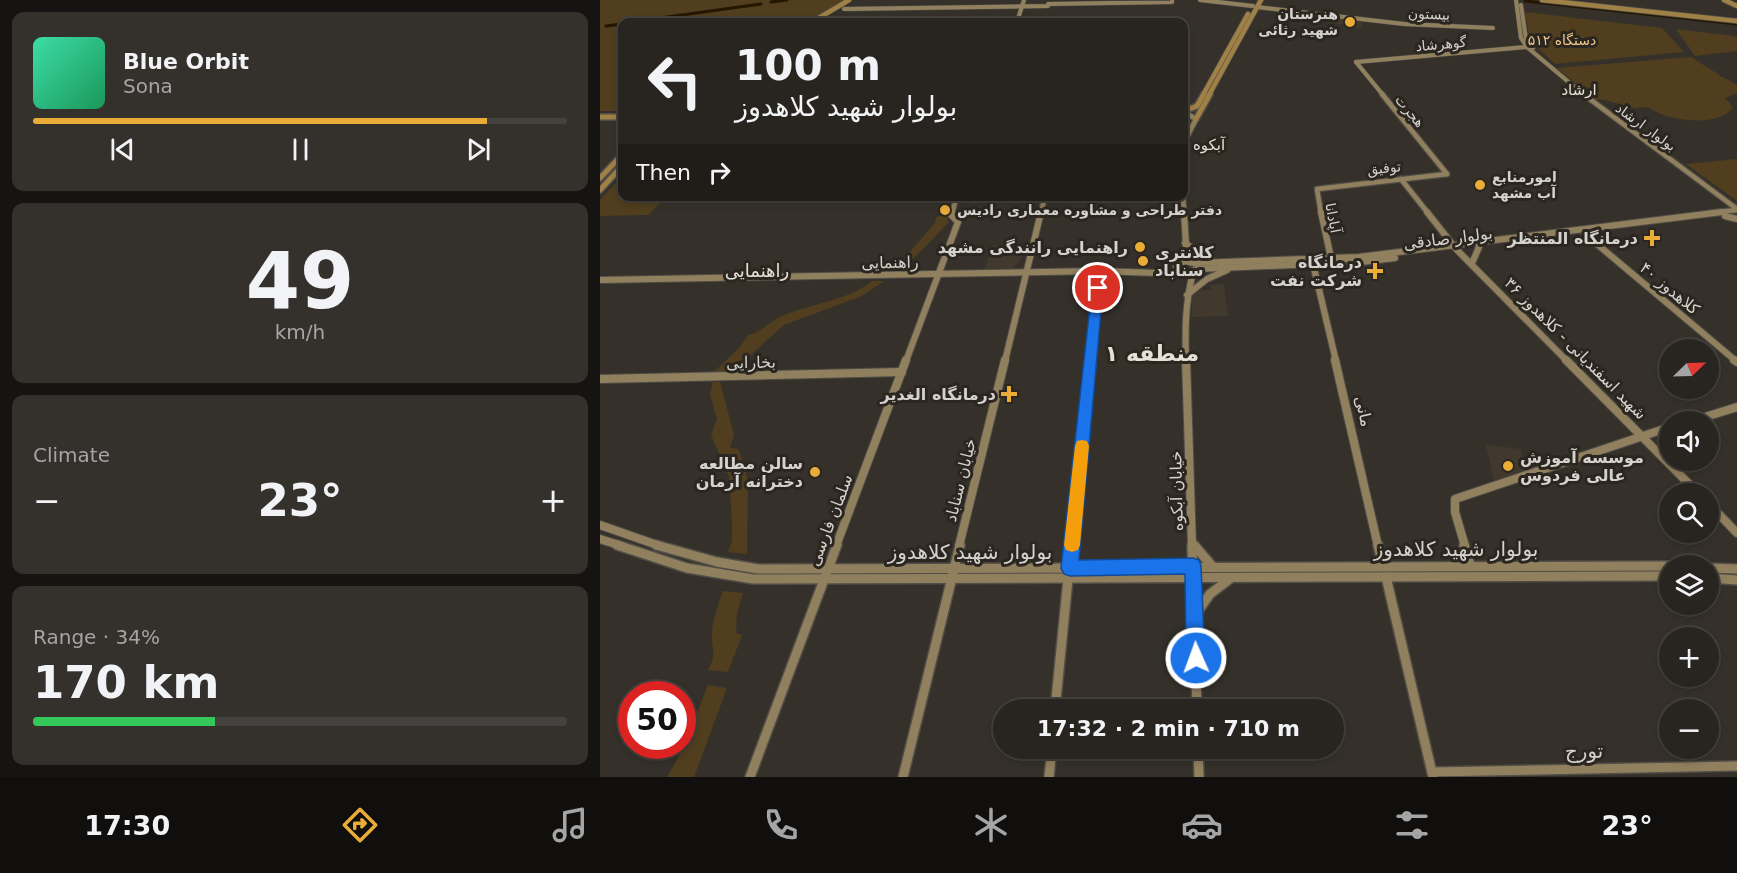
<!DOCTYPE html>
<html lang="en">
<head>
<meta charset="utf-8">
<style>
	:root { --surface:#282520; --page:#34312d; --text:#f1f3f6; --muted:#a5a5a5; --line:#44423e; --accent:#e8ac37 }
	body { margin:0; font-family:"DejaVu Sans",Vazirmatn,sans-serif; background:var(--page); color:var(--text); height:100vh; display:flex; flex-direction:column; font-size:22px; white-space:nowrap }
	* { box-sizing:border-box; margin:0 }
	p { font-size:20px; color:var(--muted) }
	.icon { flex:none; width:33px; height:33px; fill:none; stroke:currentColor; stroke-width:2; stroke-linecap:round; stroke-linejoin:round }
	.map { position:relative; flex:1; overflow:hidden }
	.side { display:flex; flex-direction:column; gap:12px; padding:12px; background:#161412; width:600px }
	.side>* { flex:none }
	.banner { position:absolute; left:18px; top:18px; width:570px; height:183px; border-radius:12px; box-shadow:0 3px 9px #0003,0 0 0 2px var(--line); background:#282520; color:var(--text); overflow:hidden }
	.needle { width:39px; rotate:67deg }
	.tools { position:absolute; left:1059px; top:339px; display:grid; gap:12px }
	.tools a { display:grid; place-items:center; width:60px; height:60px; border-radius:50%; background:var(--surface); box-shadow:0 3px 9px #0003,0 0 0 2px var(--line); font-size:30px }
	.speed { position:absolute; left:18px; top:681px; display:flex; gap:12px; font-size:30px; font-weight:700; text-align:center }
	.speed>* { display:grid; place-content:center; width:78px; height:78px; border-radius:50%; background:var(--surface); box-shadow:0 3px 9px #0003,0 0 0 2px var(--line); line-height:1 }
	.speed .limit { border:9px solid #d22; background:#fff; color:#111 }
	.pin { position:absolute; display:grid; place-items:center; width:51px; height:51px; color:#fff; margin:-26px; border:3px solid #fff; border-radius:50%; box-shadow:0 2px 6px #0007 }
	.me { position:absolute; width:66px; margin:-33px; rotate:358deg; stroke-linejoin:round; filter:drop-shadow(0 0 4px #0008) }
	.turn { display:flex; align-items:center; gap:21px; height:126px; padding:0 18px; font-size:27px }
	.turn .icon { width:78px; height:78px; stroke-width:2.5 }
	.turn b { display:block; font-size:42px; line-height:51px }
	.then { display:flex; align-items:center; height:57px; padding:0 18px; background:#0003; gap:12px; font-size:22px }
	.big { font-size:45px; font-weight:700; line-height:1.1 }
	.side .widget { flex:1; display:flex; flex-direction:column; justify-content:center; gap:9px; min-width:0; padding:0 21px; border-radius:12px; background:var(--page) }
	.side .dial { align-items:center; gap:0 }
	.dial b { font-size:78px; line-height:1 }
	.song { display:flex; align-items:center; gap:18px }
	.cover { width:72px; height:72px; border-radius:9px; background:linear-gradient(135deg,hsl(160 70% 55%),hsl(150 70% 35%)) }
	.played { height:6px; border-radius:3px; background:linear-gradient(90deg,var(--accent) 85%,var(--line) 85%) }
	.keys { display:flex; justify-content:space-around; direction:ltr }
	.heat { display:flex; justify-content:space-between; align-items:center; font-size:33px; direction:ltr }
	.charge { height:9px; border-radius:4px; background:linear-gradient(90deg,#34c759 34%,var(--line) 0) }
	.trip { position:absolute; left:393px; top:699px; width:351px; height:60px; border-radius:30px; background:var(--surface); box-shadow:0 3px 9px #0003,0 0 0 2px var(--line); font-weight:700; line-height:60px; text-align:center }
	.tab-bar { display:flex; height:96px; justify-content:space-around; align-items:center; background:#100f0d; color:var(--muted) }
	.tab-bar .icon { width:42px; height:42px }
	.tab-bar .current { color:var(--accent) }
	.tab-bar b { font-size:27px; color:var(--text) }
	main { display:flex; flex:1; min-height:0 }
	.map>svg:first-child { display:block }
	.built { fill:#41392d }
	.green { fill:#503e1e }
	.lines { fill:none; stroke-linecap:round; stroke-linejoin:round }
	.canal { stroke:#251600; stroke-width:3 }
	.secondary-far4-casing { stroke:#514d47; stroke-width:5 }
	.secondary-far3-casing { stroke:#514d47; stroke-width:7 }
	.secondary-far2-casing { stroke:#514d47; stroke-width:8 }
	.secondary-far1-casing { stroke:#514d47; stroke-width:10 }
	.secondary-casing { stroke:#514d47; stroke-width:12 }
	.primary-far1-casing { stroke:#514d47; stroke-width:6 }
	.primary-casing { stroke:#514d47; stroke-width:8 }
	.secondary-far4 { stroke:#91805e; stroke-width:4 }
	.secondary-far3 { stroke:#91805e; stroke-width:4.5 }
	.secondary-far2 { stroke:#91805e; stroke-width:6 }
	.secondary-far1 { stroke:#91805e; stroke-width:8 }
	.secondary { stroke:#91805e; stroke-width:9 }
	.primary-far1 { stroke:#9f8146; stroke-width:4.5 }
	.primary { stroke:#9f8146; stroke-width:5 }
	.route { fill:#1a73e8; stroke:#114b97; stroke-width:1.5 }
	.slow { fill:#f59e0b }
	.poi-dot { fill:#e8ac37; stroke:#2b2720; stroke-width:2 }
	.labels { text-anchor:middle; stroke-width:6; stroke-linejoin:round; paint-order:stroke }
	.far-poi-label { font-size:14px; font-weight:bold; fill:#d5d2ce; stroke:#2b2720; text-anchor:start }
	.far-street-label { font-size:14px; fill:#d5d2ce; stroke:#2b2720 }
	.far-park-label { font-size:14px; fill:#eec787; stroke:#2b2720 }
	.far-neighbourhood-label { font-size:15px; fill:#e6e0d7; stroke:#2b2720 }
	.street-label { font-size:16px; fill:#d5d2ce; stroke:#2b2720 }
	.poi-label { font-size:16px; font-weight:bold; fill:#d5d2ce; stroke:#2b2720; text-anchor:end }
	.neighbourhood-label { font-size:18px; fill:#e6e0d7; stroke:#2b2720 }
	.near-street-label { font-size:20px; fill:#d5d2ce; stroke:#2b2720 }
	.district-label { font-size:22px; font-weight:bold; fill:#e6e0d7; stroke:#2b2720 }
</style>
</head>
<body>
<main>
<section class="side">
<div class="widget">
<div class="song"><i class="cover"></i><div><b>Blue Orbit</b><p>Sona</p></div></div>
<div class="played"></div>
<div class="keys"><svg class="icon" aria-label="previous" viewBox="0 0 24 24"><path d="M18 5L8 12l10 7zM5 5v14"/></svg><svg class="icon" aria-label="pause" viewBox="0 0 24 24"><path d="M8 5v14M16 5v14"/></svg><svg class="icon" aria-label="next" viewBox="0 0 24 24"><path d="M6 5l10 7-10 7zM19 5v14"/></svg></div>
</div>
<div class="widget dial"><b>49</b><p>km/h</p></div>
<div class="widget"><p>Climate</p>
<div class="heat"><a>−</a><b class="big">23°</b><a>+</a></div>
</div>
<div class="widget"><p>Range · 34%</p><b class="big">170 km</b><div class="charge"></div></div>
</section>
<div class="map">
<svg width="1137" height="777" viewBox="0 0 1137 777">
	<rect width="100%" height="100%" fill="#35312a"/>
	<g class="built">
		<polygon points="713,15 762,21 761,28 751,28 740,24 710,21"/>
		<polygon points="393,245 425,245 422,256 413,269 384,270"/>
		<polygon points="624,284 628,316 592,317 592,295 600,290 611,290 610,285"/>
		<polygon points="886,445 921,449 927,470 894,481"/>
	</g>
	<g class="green">
		<polygon points="0,0 244,0 208,22 22,22 22,111 0,111"/>
		<polygon points="925,12 1062,28 1084,52 955,64 930,41"/>
		<polygon points="1076,29 1134,36 1137,37 1137,51 1095,56"/>
		<path d="M1091 57 1121 76 1119 77H1123L1137 85V93L1125 98 1133 107C1121 126 1082 121 1063 115 1057 113 1051 108 1046 107 1042 107 1039 108 1036 108 1021 107 1011 98 995 100L957 68Z"/>
		<polygon points="1137,159 1137,201 1086,164"/>
		<polygon points="22,176 22,196 66,197 48,215 0,216 0,200"/>
		<polygon points="345,215 349,222 317,255 297,272 300,263 335,223 336,217"/>
		<path d="M272 281H284L262 296 184 325 133 371H115L139 348 148 335C161 333 169 322 180 317 210 303 246 302 272 281Z"/>
		<polygon points="113,382 120,382 134,435 130,447 139,450 148,480 147,554 128,552 132,541 132,522 129,476 111,435 117,419 110,395"/>
		<path d="M123 591 143 593 137 612 136 633 142 635 128 672 108 670C118 652 111 651 112 633 113 618 118 605 123 591Z"/>
		<polygon points="108,685 127,688 94,777 67,777 83,749"/>
	</g>
	<g class="lines">
		<g class="canal">
			<polyline points="925,1 1137,24"/>
			<polyline points="171,2 187,0"/>
			<polyline points="31,22 161,4"/>
			<polyline points="6,26 22,24"/>
		</g>
		<g class="secondary-far4-casing">
			<g id="secondary-far4">
				<polyline points="600,0 653,6"/>
				<polyline points="916,0 921,38 927,47 984,95"/>
				<polyline points="921,5 926,39 933,48"/>
				<polyline points="657,7 804,24 893,28"/>
				<polyline points="244,9 448,6 448,4 572,2 572,0"/>
				<polyline points="417,22 424,0"/>
				<polyline points="756,62 927,47"/>
				<polyline points="756,62 783,95"/>
			</g>
		</g>
		<g class="secondary-far3-casing">
			<g id="secondary-far3">
				<polyline points="782,94 847,174"/>
				<polyline points="983,94 1137,209"/>
				<polyline points="584,112 596,119 584,143"/>
				<polyline points="801,179 828,213"/>
				<polyline points="583,196 584,213"/>
				<polyline points="352,213 357,196"/>
				<polyline points="441,213 445,196"/>
				<polyline points="721,213 717,189 847,174"/>
				<polyline points="1110,213 1137,210"/>
			</g>
		</g>
		<g class="secondary-far2-casing">
			<g id="secondary-far2">
				<polyline points="584,212 587,261"/>
				<polyline points="721,212 731,258"/>
				<polyline points="827,212 857,250 967,361"/>
				<polyline points="1125,216 1137,219"/>
				<polyline points="985,234 1136,361"/>
				<polyline points="585,243 609,261"/>
				<polyline points="873,261 879,247"/>
				<polyline points="713,264 736,361"/>
				<polyline points="597,269 761,262 795,258"/>
				<polyline points="580,273 576,267 584,261 594,263 759,257 1122,212"/>
				<polyline points="0,280 499,271 586,274 597,269"/>
				<polyline points="587,295 607,279 627,270"/>
				<polyline points="306,361 358,222 351,215 352,212"/>
				<polyline points="405,361 441,212"/>
				<polyline points="490,361 499,271"/>
				<path d="M586 361C585 331 585 303 593 273"/>
			</g>
		</g>
		<g class="secondary-far1-casing">
			<g id="secondary-far1">
				<polyline points="586,360 592,546"/>
				<polyline points="735,360 778,546"/>
				<polyline points="966,360 1099,494"/>
				<polyline points="1134,360 1137,362"/>
				<polyline points="0,379 302,372"/>
				<polyline points="1089,422 1137,407"/>
				<polyline points="1108,503 1137,533"/>
				<polyline points="0,525 60,546"/>
				<polyline points="0,539 22,546"/>
				<polyline points="592,543 595,546"/>
				<polyline points="236,546 306,360"/>
				<polyline points="359,546 405,360"/>
				<polyline points="472,546 490,360"/>
				<polyline points="865,546 855,512 855,499 1070,427"/>
			</g>
		</g>
		<g class="secondary-casing">
			<g id="secondary">
				<polyline points="17,545 87,568 153,579 1070,576"/>
				<polyline points="56,545 117,562 158,569 1070,566"/>
				<polyline points="592,545 597,710"/>
				<polyline points="594,545 612,566"/>
				<polyline points="778,545 783,566"/>
				<polyline points="864,545 870,565"/>
				<polyline points="470,568 472,545"/>
				<polyline points="1108,568 1137,569"/>
				<polyline points="786,577 833,777"/>
				<polyline points="1108,578 1137,580"/>
				<polyline points="594,617 610,594 631,578"/>
				<polyline points="455,710 468,579"/>
				<polyline points="598,748 599,777"/>
				<polyline points="832,772 1137,766"/>
				<polyline points="150,777 237,545"/>
				<polyline points="303,777 360,545"/>
				<polyline points="449,777 452,748"/>
			</g>
		</g>
		<g class="primary-far1-casing">
			<g id="primary-far1">
				<polyline points="942,0 1137,21"/>
				<polyline points="1124,0 1137,6"/>
				<polyline points="212,22 249,0"/>
				<polyline points="603,95 648,14"/>
				<polyline points="609,95 661,0"/>
			</g>
		</g>
		<g class="primary-casing">
			<g id="primary">
				<polyline points="584,111 597,106 604,94"/>
				<polyline points="0,117 22,117"/>
				<polyline points="596,119 610,94"/>
				<polyline points="0,178 22,155"/>
				<polyline points="0,190 22,166"/>
			</g>
		</g>
		<use href="#secondary-far4" class="secondary-far4"/>
		<use href="#secondary-far3" class="secondary-far3"/>
		<use href="#secondary-far2" class="secondary-far2"/>
		<use href="#secondary-far1" class="secondary-far1"/>
		<use href="#secondary" class="secondary"/>
		<use href="#primary-far1" class="primary-far1"/>
		<use href="#primary" class="primary"/>
	</g>
	<polygon class="route" points="498,284 503,288 479,560 593,558 599,560 601,566 605,658 602,665 596,667 589,665 586,658 585,574 470,576 464,574 461,568 492,288"/>
	<polygon class="slow" points="482,440 487,441 489,446 480,545 478,550 472,552 466,550 464,545 475,446 477,441"/>
	<g class="poi-dot">
		<circle cx="750" cy="22" r="6"/>
		<circle cx="880" cy="185" r="6"/>
		<circle cx="345" cy="210" r="6"/>
		<path d="M1049 229h6v6h6v6h-6v6h-6v-6h-6v-6h6z"/>
		<circle cx="540" cy="247" r="6"/>
		<circle cx="543" cy="261" r="6"/>
		<path d="M772 262h6v6h6v6h-6v6h-6v-6h-6v-6h6z"/>
		<path d="M406 385h6v6h6v6h-6v6h-6v-6h-6v-6h6z"/>
		<circle cx="908" cy="466" r="6"/>
		<circle cx="215" cy="472" r="6"/>
	</g>
	<g class="labels">
		<g class="far-poi-label">
			<text x="738" y="19" text-anchor="end">هنرستان<tspan x="738" dy="16">شهید رثائی</tspan></text>
			<text x="892" y="182">امورمنابع<tspan x="892" dy="16">آب مشهد</tspan></text>
			<text x="357" y="215">دفتر طراحی و مشاوره معماری رادیس</text>
		</g>
		<g class="far-street-label">
			<text transform="translate(829 14) rotate(2)" y="5">بیستون</text>
			<text transform="translate(841 44) rotate(-5)" y="5">گوهرشاد</text>
			<text transform="translate(810 111) rotate(50)" y="5">هجرت</text>
			<text transform="translate(1046 127) rotate(36)" y="5">بولوار ارشاد</text>
			<text transform="translate(784 168) rotate(-6)" y="5">توفیق</text>
			<text transform="translate(733 218) rotate(79)" y="5">آپادانا</text>
		</g>
		<g class="far-park-label">
			<text x="962" y="45">۵۱۲ دستگاه</text>
		</g>
		<g class="far-neighbourhood-label">
			<text x="979" y="95">ارشاد</text>
			<text x="609" y="150">آبکوه</text>
		</g>
		<g class="street-label">
			<text transform="translate(848 238) rotate(-7)" y="6">بولوار صادقی</text>
			<text transform="translate(290 262) rotate(-1)" y="6">راهنمایی</text>
			<text transform="translate(1070 288) rotate(40)" y="6">کلاهدوز ۴۰</text>
			<text transform="translate(976 348) rotate(45)" y="6">شهید اسفندیانی - کلاهدوز ۳۶</text>
			<text transform="translate(151 362) rotate(-1)" y="6">بخارایی</text>
			<text transform="translate(764 411) rotate(77)" y="6">مانی</text>
			<text transform="translate(360 480) rotate(-76)" y="6">خیابان سناباد</text>
			<text transform="translate(576 491) rotate(-91)" y="6">خیابان آبکوه</text>
			<text transform="translate(230 520) rotate(-69)" y="6">سلمان فارسی</text>
		</g>
		<g class="poi-label">
			<text x="1038" y="244">درمانگاه المنتظر</text>
			<text x="528" y="253">راهنمایی رانندگی مشهد</text>
			<text x="555" y="258" text-anchor="start">کلانتری<tspan x="555" dy="18">سناباد</tspan></text>
			<text x="762" y="268">درمانگاه<tspan x="762" dy="18">شرکت نفت</tspan></text>
			<text x="396" y="400">درمانگاه الغدیر</text>
			<text x="920" y="463" text-anchor="start">موسسه آموزش<tspan x="920" dy="18">عالی فردوس</tspan></text>
			<text x="203" y="469">سالن مطالعه<tspan x="203" dy="18">دخترانه آرمان</tspan></text>
		</g>
		<g class="neighbourhood-label">
			<text x="157" y="277">راهنمایی</text>
		</g>
		<g class="near-street-label">
			<text x="856" y="556">بولوار شهید کلاهدوز</text>
			<text x="370" y="559">بولوار شهید کلاهدوز</text>
			<text transform="translate(984 751) rotate(-1)" y="7">تورج</text>
		</g>
		<g class="district-label">
			<text x="552" y="361">منطقه ۱</text>
		</g>
	</g>
</svg>
<div class="tools">
<a><svg class="needle" viewBox="-14 -14 28 28"><path d="M0-13l5 13h-10z" fill="#e53935"/><path d="M0 13l5-13h-10z" fill="#a5a5a5"/></svg></a>
<a><svg class="icon" aria-label="sound" viewBox="0 0 24 24"><path d="M4 9h4l5-4v14l-5-4H4zM17 9q2 3 0 6"/></svg></a>
<a><svg class="icon" aria-label="search" viewBox="0 0 24 24"><circle cx="10" cy="10" r="6"/><path d="M15 15l6 6"/></svg></a>
<a><svg class="icon" aria-label="layers" viewBox="0 0 24 24"><path d="M12 4l9 5-9 5-9-5zM3 14l9 5 9-5"/></svg></a>
<a>+</a>
<a>−</a>
</div>
<div class="speed"><div class="limit">50</div></div>
<div class="pin" style="left:498px;top:288px;background:#d93025"><svg class="icon" aria-label="arrive" viewBox="0 0 24 24"><path d="M6 21V4h12l-3 4 3 4H6"/></svg></div>
<svg class="me" style="left:596px;top:658px" viewBox="-20 -20 40 40"><circle r="17" fill="#1a73e8" stroke="#fff" stroke-width="3"/><path d="M0-11L8 9 0 5-8 9z" fill="#fff"/></svg>
<div class="trip">17:32 · 2 min · 710 m</div>
<div class="banner">
<div class="turn"><svg class="icon" aria-label="left" viewBox="0 0 24 24"><path d="M17 20v-9H6M10 6l-5 5 5 5"/></svg><div><b>100 m</b>بولوار شهید کلاهدوز</div></div>
<div class="then">Then<svg class="icon" aria-label="right" viewBox="0 0 24 24"><path d="M7 20v-9h11M14 6l5 5-5 5"/></svg></div>
</div>
</div>
</main>
<nav class="tab-bar">
<b>17:30</b>
<svg class="icon current" aria-label="directions" viewBox="0 0 24 24"><path d="M12 3l9 9-9 9-9-9zM9 14v-3h6M13 9l2 2-2 2"/></svg>
<svg class="icon" aria-label="music" viewBox="0 0 24 24"><path d="M9 18V5l10-2v13"/><circle cx="6" cy="18" r="3"/><circle cx="16" cy="16" r="3"/></svg>
<svg class="icon" aria-label="phone" viewBox="0 0 24 24"><path d="M5 4h4l2 5-3 2q2 4 5 5l2-3 5 2v4C11 20 4 13 5 4z"/></svg>
<svg class="icon" aria-label="climate" viewBox="0 0 24 24"><path d="M12 3v18M4 7l16 10M4 17L20 7"/></svg>
<svg class="icon" aria-label="car" viewBox="0 0 24 24"><path d="M5 17H2v-5l4-1 3-4h7l3 4 3 1v5h-3M9 17h6M6 11h13"/><circle cx="7" cy="17" r="2"/><circle cx="17" cy="17" r="2"/></svg>
<svg class="icon" aria-label="filters" viewBox="0 0 24 24"><path d="M4 7h16M4 17h16"/><circle cx="9" cy="7" r="2"/><circle cx="15" cy="17" r="2"/></svg>
<b>23°</b>
</nav>
</body>
</html>
